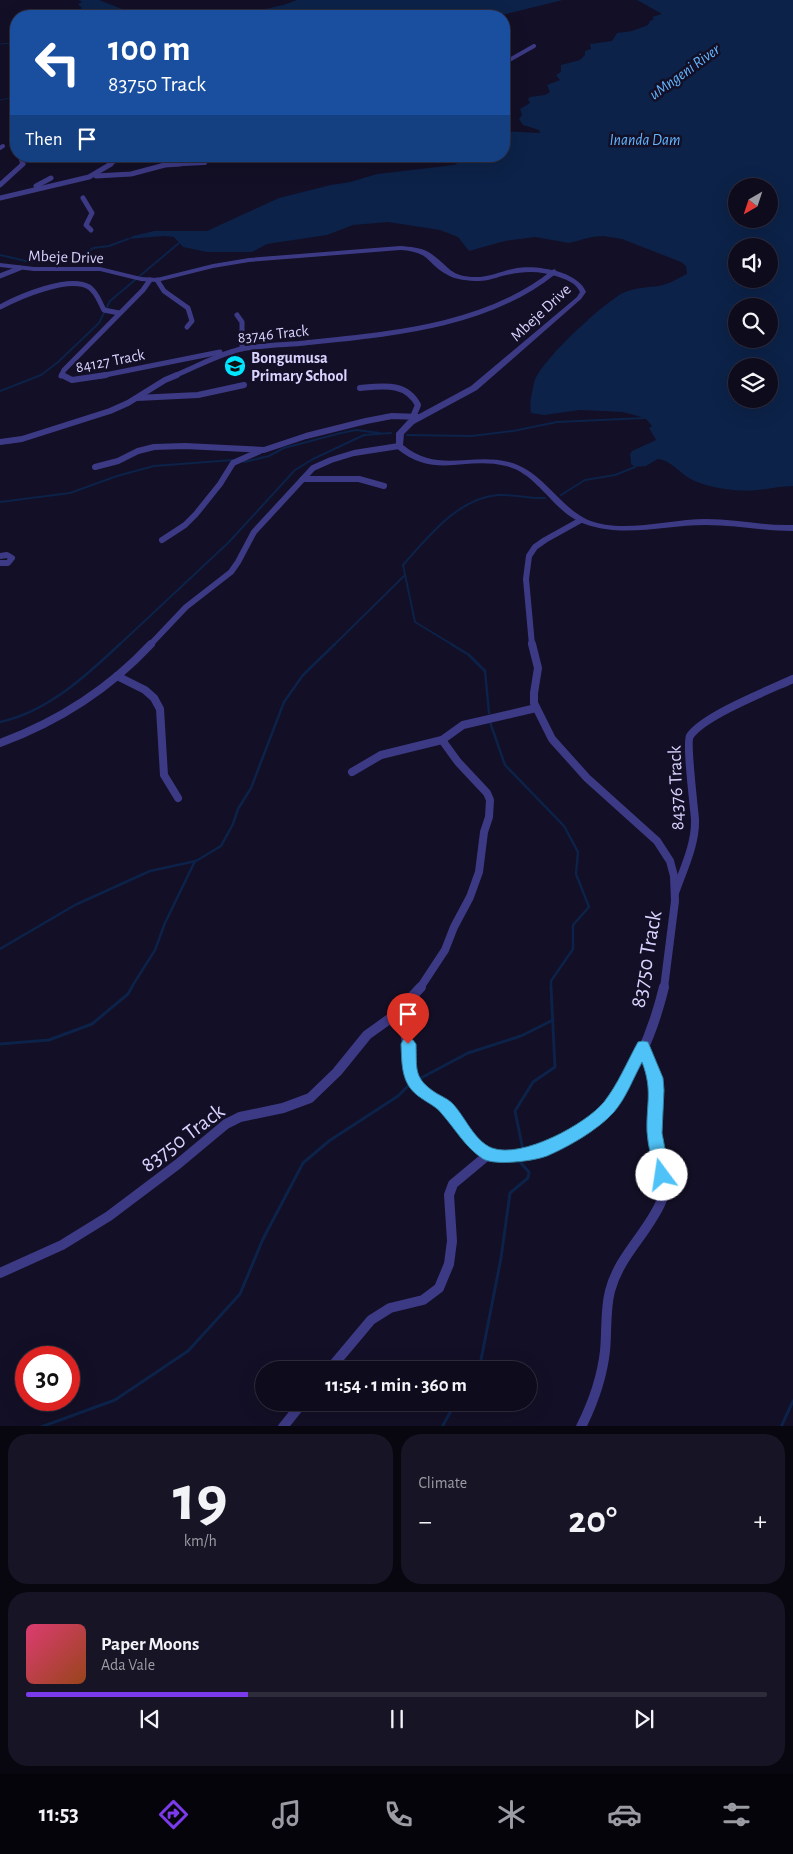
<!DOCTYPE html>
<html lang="en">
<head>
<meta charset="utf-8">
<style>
	:root { --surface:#0e0b1c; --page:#171425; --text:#f1f3f6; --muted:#9b9ba3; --line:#2e2b3b; --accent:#7c3aed }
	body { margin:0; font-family:"Alegreya Sans",sans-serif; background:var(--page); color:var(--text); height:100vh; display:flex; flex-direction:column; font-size:19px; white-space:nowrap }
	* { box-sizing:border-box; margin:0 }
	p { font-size:16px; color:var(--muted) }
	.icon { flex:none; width:28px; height:28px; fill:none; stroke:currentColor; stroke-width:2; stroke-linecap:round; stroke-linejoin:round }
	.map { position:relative; height:1426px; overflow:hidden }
	.details { display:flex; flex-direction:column; gap:8px; padding:8px; background:#08060f; flex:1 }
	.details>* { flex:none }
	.hud { position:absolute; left:10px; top:10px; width:500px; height:152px; border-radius:20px; box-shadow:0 5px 20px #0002,0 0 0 1px var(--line); background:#1a4fa0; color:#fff; overflow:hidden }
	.needle { width:32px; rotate:219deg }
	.tools { position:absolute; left:728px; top:178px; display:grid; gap:10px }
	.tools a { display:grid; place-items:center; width:50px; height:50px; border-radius:50%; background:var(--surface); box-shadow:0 5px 20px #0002,0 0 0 1px var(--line); font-size:25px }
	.speed { position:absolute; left:15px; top:1346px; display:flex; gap:10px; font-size:25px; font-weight:700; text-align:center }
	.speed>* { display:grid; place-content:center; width:65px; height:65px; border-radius:50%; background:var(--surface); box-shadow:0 5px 20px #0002,0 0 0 1px var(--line); line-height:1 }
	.speed .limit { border:8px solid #d22; background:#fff; color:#111 }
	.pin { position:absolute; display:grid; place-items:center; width:42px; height:42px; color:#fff; margin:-51px -21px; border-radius:50% 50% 50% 0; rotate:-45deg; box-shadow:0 0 5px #0007 }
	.pin .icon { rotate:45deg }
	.me { position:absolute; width:55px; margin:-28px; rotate:346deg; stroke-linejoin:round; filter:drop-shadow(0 0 4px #0008) }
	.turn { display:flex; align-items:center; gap:18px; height:105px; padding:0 15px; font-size:22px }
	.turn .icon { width:65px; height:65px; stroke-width:2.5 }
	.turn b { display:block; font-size:35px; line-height:42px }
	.then { display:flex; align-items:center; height:48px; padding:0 15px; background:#0003; gap:10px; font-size:19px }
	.big { font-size:38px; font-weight:700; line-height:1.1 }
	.details .card { flex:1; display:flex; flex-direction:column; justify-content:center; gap:8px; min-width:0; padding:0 18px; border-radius:20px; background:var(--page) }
	.details .dial { align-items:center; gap:0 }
	.dial b { font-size:65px; line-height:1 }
	.song { display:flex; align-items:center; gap:15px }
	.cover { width:60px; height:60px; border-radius:8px; background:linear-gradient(135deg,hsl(340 70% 55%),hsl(20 70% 35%)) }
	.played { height:5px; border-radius:2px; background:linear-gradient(90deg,var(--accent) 30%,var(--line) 30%) }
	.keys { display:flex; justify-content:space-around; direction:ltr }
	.heat { display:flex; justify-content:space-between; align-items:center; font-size:28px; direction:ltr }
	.details .tiles { flex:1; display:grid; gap:8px; grid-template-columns:1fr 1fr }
	.card:last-child { grid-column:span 2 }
	.trip { position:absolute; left:255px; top:1361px; width:282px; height:50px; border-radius:25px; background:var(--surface); box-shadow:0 5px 20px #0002,0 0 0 1px var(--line); font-weight:700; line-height:50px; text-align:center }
	.tabs { display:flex; height:80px; justify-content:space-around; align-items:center; background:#06040b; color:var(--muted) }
	.tabs .icon { width:35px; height:35px }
	.tabs .current { color:var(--accent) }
	.tabs b { font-size:22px; color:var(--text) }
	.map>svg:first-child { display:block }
	.water { fill:#0c2248; fill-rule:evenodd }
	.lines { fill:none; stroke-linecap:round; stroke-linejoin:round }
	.stream-far3 { stroke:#0c2248; stroke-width:1 }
	.stream-far2 { stroke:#0c2248; stroke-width:2 }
	.stream-far1 { stroke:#0c2248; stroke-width:2.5 }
	.stream { stroke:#0c2248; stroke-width:3 }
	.minor-far4 { stroke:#3d3a85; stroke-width:4 }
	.minor-far3 { stroke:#3d3a85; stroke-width:5 }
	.minor-far2 { stroke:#3d3a85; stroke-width:6 }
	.minor-far1 { stroke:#3d3a85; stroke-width:8 }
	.minor { stroke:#3d3a85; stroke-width:10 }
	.tertiary { fill:#3d3a85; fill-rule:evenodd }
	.route { fill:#4fc3f7; stroke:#337fa1 }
	.labels { text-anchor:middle; stroke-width:5; stroke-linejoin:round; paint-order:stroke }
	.far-water-label { font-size:16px; font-style:italic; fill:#62b6ff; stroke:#130f26 }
	.far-street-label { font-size:16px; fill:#d9d4ff; stroke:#130f26 }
	.far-poi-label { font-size:16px; font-weight:bold; fill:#d9d4ff; stroke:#130f26; text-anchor:start }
	.street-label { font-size:19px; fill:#d9d4ff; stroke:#130f26 }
	.near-street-label { font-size:22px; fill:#d9d4ff; stroke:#130f26 }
</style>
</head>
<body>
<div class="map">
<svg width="793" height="1427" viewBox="0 0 793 1427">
	<rect width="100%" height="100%" fill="#130f26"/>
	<g class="water">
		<polygon points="78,0 99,0 122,9 157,16 238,15 283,5 297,0 563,0 498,16 83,16 80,10 82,8 78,4 82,2"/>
		<path d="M637 0H793V486C781 486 770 489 758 490 739 492 716 489 697 482 681 476 673 461 658 459L646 466 635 467 631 464 630 454 632 451 656 440 649 428 652 426 645 418 623 412 580 410 544 415 531 413C529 402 532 393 534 383 538 363 606 300 625 292 635 288 649 287 659 286 669 284 679 278 687 274L686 266 681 262 622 239 603 236 592 237 569 243 535 237 505 241 469 251 458 237 440 230 388 222 353 225 327 235 267 244 252 252H207L183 247 174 237 164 236 128 239 133 236 154 231H207L279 198 331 185 350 182 377 174 454 165 459 162 455 156H504V131L540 133 539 130 523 125 519 119 522 115 520 109 530 103 528 99 530 97 545 95 550 92 547 85 560 80 556 75 561 72V65L580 60 585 55V51L591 49 590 44 612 41 617 33 632 31 648 25 650 21 654 19 652 17 662 14ZM736 186H769V219H736ZM736 246H769V279H736ZM736 306H769V339H736ZM736 366H769V399H736Z"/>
	</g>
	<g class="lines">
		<g class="stream-far3">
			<polyline points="0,44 16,43"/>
			<polyline points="0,100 15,97"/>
		</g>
		<g class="stream-far2">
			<polyline points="0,255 30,262 54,257 84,255 93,248 109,246 128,239"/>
			<polyline points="0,391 41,375 57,363 99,323 110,301 179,243"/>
			<polyline points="407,435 472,436 513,431 557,422 645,418"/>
			<polyline points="244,462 269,456 284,448 341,433 356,430 380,433"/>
			<polyline points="561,495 585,480 615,475 635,467"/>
			<polyline points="0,502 70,493 117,476 154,466 233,460"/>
			<polyline points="119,645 229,542 295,470 313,459 364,435 391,433"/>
			<polyline points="334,645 405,575"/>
			<path d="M453 645 415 622 403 565C428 537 458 498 498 495 514 494 529 499 545 498"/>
		</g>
		<g class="stream-far1">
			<polyline points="451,644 469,655 485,671 489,713"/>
			<path d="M0 722C47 712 86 676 120 644"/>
			<polyline points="490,722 505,765 564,826 578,852 576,874 589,907 573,925 573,949 551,981 551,988"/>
			<polyline points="0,949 75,905 150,871 196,861 221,846 233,824 238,809 251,788 284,702 303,675 335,644"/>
			<polyline points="131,988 155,950 165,923 195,861"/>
		</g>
		<g class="stream">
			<polyline points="0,1044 49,1040 92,1024 128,994 132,987"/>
			<polyline points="419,1079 468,1053 521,1036 553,1020"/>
			<polyline points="523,1150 515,1111 533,1082 555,1067 551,987"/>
			<polyline points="476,1370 480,1365 501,1258 510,1193 528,1178 529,1172 519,1161"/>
			<polyline points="41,1427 115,1400 188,1351 240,1294 263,1239 303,1163 329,1141 398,1096 408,1086"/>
			<polyline points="442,1427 456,1402"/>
			<polyline points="781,1427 793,1401"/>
		</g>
		<g class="minor-far4">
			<polyline points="504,63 534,46"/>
			<polyline points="0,148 3,146"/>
			<polyline points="21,165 23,164 21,160 35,157"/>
			<polyline points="109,165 122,156"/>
			<polyline points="163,165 205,163 209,156"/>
		</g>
		<g class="minor-far3">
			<polyline points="96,176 131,174 165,165 180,164"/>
			<polyline points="0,185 23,164"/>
			<polyline points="36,186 51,178"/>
			<polyline points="0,198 89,177 111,164"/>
			<polyline points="83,198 92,213 86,225 91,230"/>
			<polyline points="0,276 20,268"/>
			<polyline points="157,280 164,291 188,308 192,321 187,327"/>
			<path d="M0 307C19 297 69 275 89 287 97 292 100 303 104 310L119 313"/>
			<polyline points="237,315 242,322 242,349"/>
			<polyline points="61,376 64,370 143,290 150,280"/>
			<polyline points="100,376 220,352"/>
			<path d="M174 376C194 368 213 357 234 351 251 345 286 345 305 343 389 334 486 327 554 272"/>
		</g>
		<g class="minor-far2">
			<polyline points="62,375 72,380 106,375"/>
			<path d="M360 388C383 386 406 382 418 405L413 417"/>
			<polyline points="137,398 198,395 244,385"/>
			<polyline points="0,442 22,439 110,411 128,403 165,380 177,375"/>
			<polyline points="95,467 118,461 138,451 154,447 185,446 264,450 306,436 366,421 392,416 420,417"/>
			<polyline points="303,479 359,479 384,486"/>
			<polyline points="162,540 185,525 196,514 220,484 233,463 260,451"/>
			<polyline points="0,556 7,555 12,558 8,563 0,563"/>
			<polyline points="150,645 186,607 231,572 238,562 254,532 313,468 331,460 354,453 399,446"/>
			<polyline points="532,645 526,579 529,556 535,547 545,540 581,520"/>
		</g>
		<g class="minor-far1">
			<polyline points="532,644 538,668 534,693 534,703 552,739 587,778 657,841 670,861 674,876 675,901 664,988"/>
			<polyline points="117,676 145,690 154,698 160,709 164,775 178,798"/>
			<path d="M0 743C57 722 109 689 151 644"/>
			<polyline points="352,772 381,755 442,740 463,725 536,708"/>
			<path d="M675 893C683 870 696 844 695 819 694 807 686 742 690 736 703 716 769 690 793 679"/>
			<polyline points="420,988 445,950 454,927 470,897 479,872 484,832 489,817 490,800 487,793 458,762 442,740"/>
		</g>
		<g class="minor">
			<polyline points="395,1015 421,987"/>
			<path d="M0 1273 62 1245 109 1216 178 1164 226 1124 240 1117 283 1108 310 1098 337 1072 367 1035 395 1015C401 1023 406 1032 407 1043 410 1056 406 1072 415 1083 422 1094 436 1097 445 1106 459 1122 468 1144 489 1153 501 1159 521 1155 534 1152 610 1133 647 1057 664 987"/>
			<polyline points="329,1370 371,1320 390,1308 423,1300 439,1288 449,1264 452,1241 449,1195 453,1184 489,1154"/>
			<polyline points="283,1427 303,1402"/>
			<path d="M581 1427C593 1403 602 1378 605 1351 607 1331 605 1310 610 1291 619 1256 647 1234 661 1202 670 1181 657 1156 655 1135 654 1118 658 1102 656 1085 655 1071 648 1059 643 1046"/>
		</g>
		<path class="tertiary" d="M400 246C410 247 421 247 430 253 451 267 449 278 480 277 492 276 505 270 517 268 537 265 578 271 586 292L581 299 477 390 414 424 404 434 403 445C439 474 470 452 509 462 543 471 558 506 588 520 622 534 670 519 706 519 735 519 764 526 793 525V531C764 531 735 525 706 525 666 525 623 538 585 524 553 513 539 474 506 466 464 456 435 480 396 448V433L408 420 471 386 577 297 580 292C576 283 567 280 559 277 538 270 523 271 502 276 495 278 487 281 479 281 469 281 455 280 446 274 425 262 431 252 400 250L249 262 213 268 157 282 141 281 100 271H34L0 267V263L34 267H100L141 277 157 278 213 264 249 258Z"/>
	</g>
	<path class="route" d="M408 1038 413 1040 416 1044C417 1069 413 1078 436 1093 441 1096 448 1099 452 1103 465 1116 474 1141 492 1148 522 1159 586 1124 604 1102 618 1084 627 1062 638 1042L643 1041 648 1042 663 1078 664 1090 662 1133 670 1175 668 1180 662 1182 657 1180 655 1175C652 1161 648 1146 647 1132 646 1104 653 1091 642 1062 633 1079 626 1098 614 1112 598 1130 568 1147 547 1156 534 1161 496 1166 483 1159 465 1147 456 1130 442 1114 437 1107 428 1103 421 1098 401 1085 402 1066 401 1044L403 1040Z"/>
	<defs>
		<g id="school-disc" transform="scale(1.125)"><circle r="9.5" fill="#00e5ff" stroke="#130f26"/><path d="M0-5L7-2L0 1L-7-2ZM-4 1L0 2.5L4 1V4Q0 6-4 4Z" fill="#111"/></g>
	</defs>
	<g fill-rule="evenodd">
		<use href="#school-disc" x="235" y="366"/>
	</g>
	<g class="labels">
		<g class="far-water-label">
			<text transform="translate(684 71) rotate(-36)" y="6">uMngeni River</text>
			<text x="645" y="145">Inanda Dam</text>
		</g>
		<g class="far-street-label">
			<text transform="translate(66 256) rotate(2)" y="6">Mbeje Drive</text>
			<text transform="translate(540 312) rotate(-43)" y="6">Mbeje Drive</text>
			<text transform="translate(273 333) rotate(-6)" y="6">83746 Track</text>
			<text transform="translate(110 360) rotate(-11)" y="6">84127 Track</text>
		</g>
		<g class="far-poi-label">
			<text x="251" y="363">Bongumusa<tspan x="251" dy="18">Primary School</tspan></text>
		</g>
		<g class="street-label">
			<text transform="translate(675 788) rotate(-92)" y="7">84376 Track</text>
		</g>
		<g class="near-street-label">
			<text transform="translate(645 959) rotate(-80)" y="8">83750 Track</text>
			<text transform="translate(182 1137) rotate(-37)" y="8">83750 Track</text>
		</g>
	</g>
</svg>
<div class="tools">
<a><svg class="needle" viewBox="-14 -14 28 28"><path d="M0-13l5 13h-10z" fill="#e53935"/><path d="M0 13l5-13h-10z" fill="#9b9ba3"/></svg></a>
<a><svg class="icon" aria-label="sound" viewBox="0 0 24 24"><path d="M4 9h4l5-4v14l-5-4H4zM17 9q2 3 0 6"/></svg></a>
<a><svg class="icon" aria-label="search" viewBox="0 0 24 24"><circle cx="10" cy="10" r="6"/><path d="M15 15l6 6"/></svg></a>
<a><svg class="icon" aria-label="layers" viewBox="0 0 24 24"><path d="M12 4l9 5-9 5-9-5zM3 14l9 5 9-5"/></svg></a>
</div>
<div class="speed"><div class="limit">30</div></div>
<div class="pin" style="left:408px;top:1044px;background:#d93025"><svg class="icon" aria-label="arrive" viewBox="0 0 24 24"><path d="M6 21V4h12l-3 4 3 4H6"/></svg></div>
<svg class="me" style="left:662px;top:1175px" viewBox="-20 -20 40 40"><circle r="19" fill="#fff"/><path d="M0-13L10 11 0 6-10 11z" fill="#4fc3f7"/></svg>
<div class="trip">11:54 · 1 min · 360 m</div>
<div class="hud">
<div class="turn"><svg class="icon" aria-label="left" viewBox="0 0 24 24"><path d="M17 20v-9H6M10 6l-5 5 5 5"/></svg><div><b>100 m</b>83750 Track</div></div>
<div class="then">Then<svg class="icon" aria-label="arrive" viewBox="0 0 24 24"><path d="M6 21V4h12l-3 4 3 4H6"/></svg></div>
</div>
</div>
<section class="details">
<div class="tiles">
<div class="card dial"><b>19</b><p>km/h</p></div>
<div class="card"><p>Climate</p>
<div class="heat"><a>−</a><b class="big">20°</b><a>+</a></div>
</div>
<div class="card">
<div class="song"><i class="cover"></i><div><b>Paper Moons</b><p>Ada Vale</p></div></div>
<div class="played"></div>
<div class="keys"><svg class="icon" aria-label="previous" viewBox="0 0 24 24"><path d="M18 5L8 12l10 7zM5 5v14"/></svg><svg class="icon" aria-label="pause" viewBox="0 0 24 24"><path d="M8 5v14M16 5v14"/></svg><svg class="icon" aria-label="next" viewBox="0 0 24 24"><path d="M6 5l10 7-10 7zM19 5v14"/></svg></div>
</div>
</div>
</section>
<nav class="tabs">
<b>11:53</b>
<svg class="icon current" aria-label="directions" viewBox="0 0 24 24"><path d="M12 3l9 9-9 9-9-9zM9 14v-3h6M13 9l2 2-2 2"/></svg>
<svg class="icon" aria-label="music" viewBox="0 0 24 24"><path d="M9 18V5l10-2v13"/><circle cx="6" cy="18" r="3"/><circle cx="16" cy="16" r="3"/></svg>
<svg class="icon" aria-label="phone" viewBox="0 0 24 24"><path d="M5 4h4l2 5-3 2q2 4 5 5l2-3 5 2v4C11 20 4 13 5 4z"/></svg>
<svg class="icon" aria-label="climate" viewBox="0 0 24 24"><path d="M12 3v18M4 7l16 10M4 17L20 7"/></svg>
<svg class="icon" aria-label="car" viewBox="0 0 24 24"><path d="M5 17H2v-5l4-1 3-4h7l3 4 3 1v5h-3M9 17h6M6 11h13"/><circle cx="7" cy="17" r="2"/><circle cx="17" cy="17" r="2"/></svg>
<svg class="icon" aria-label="filters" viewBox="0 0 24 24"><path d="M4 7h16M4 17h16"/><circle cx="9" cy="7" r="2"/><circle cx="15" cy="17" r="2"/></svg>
</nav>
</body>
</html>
